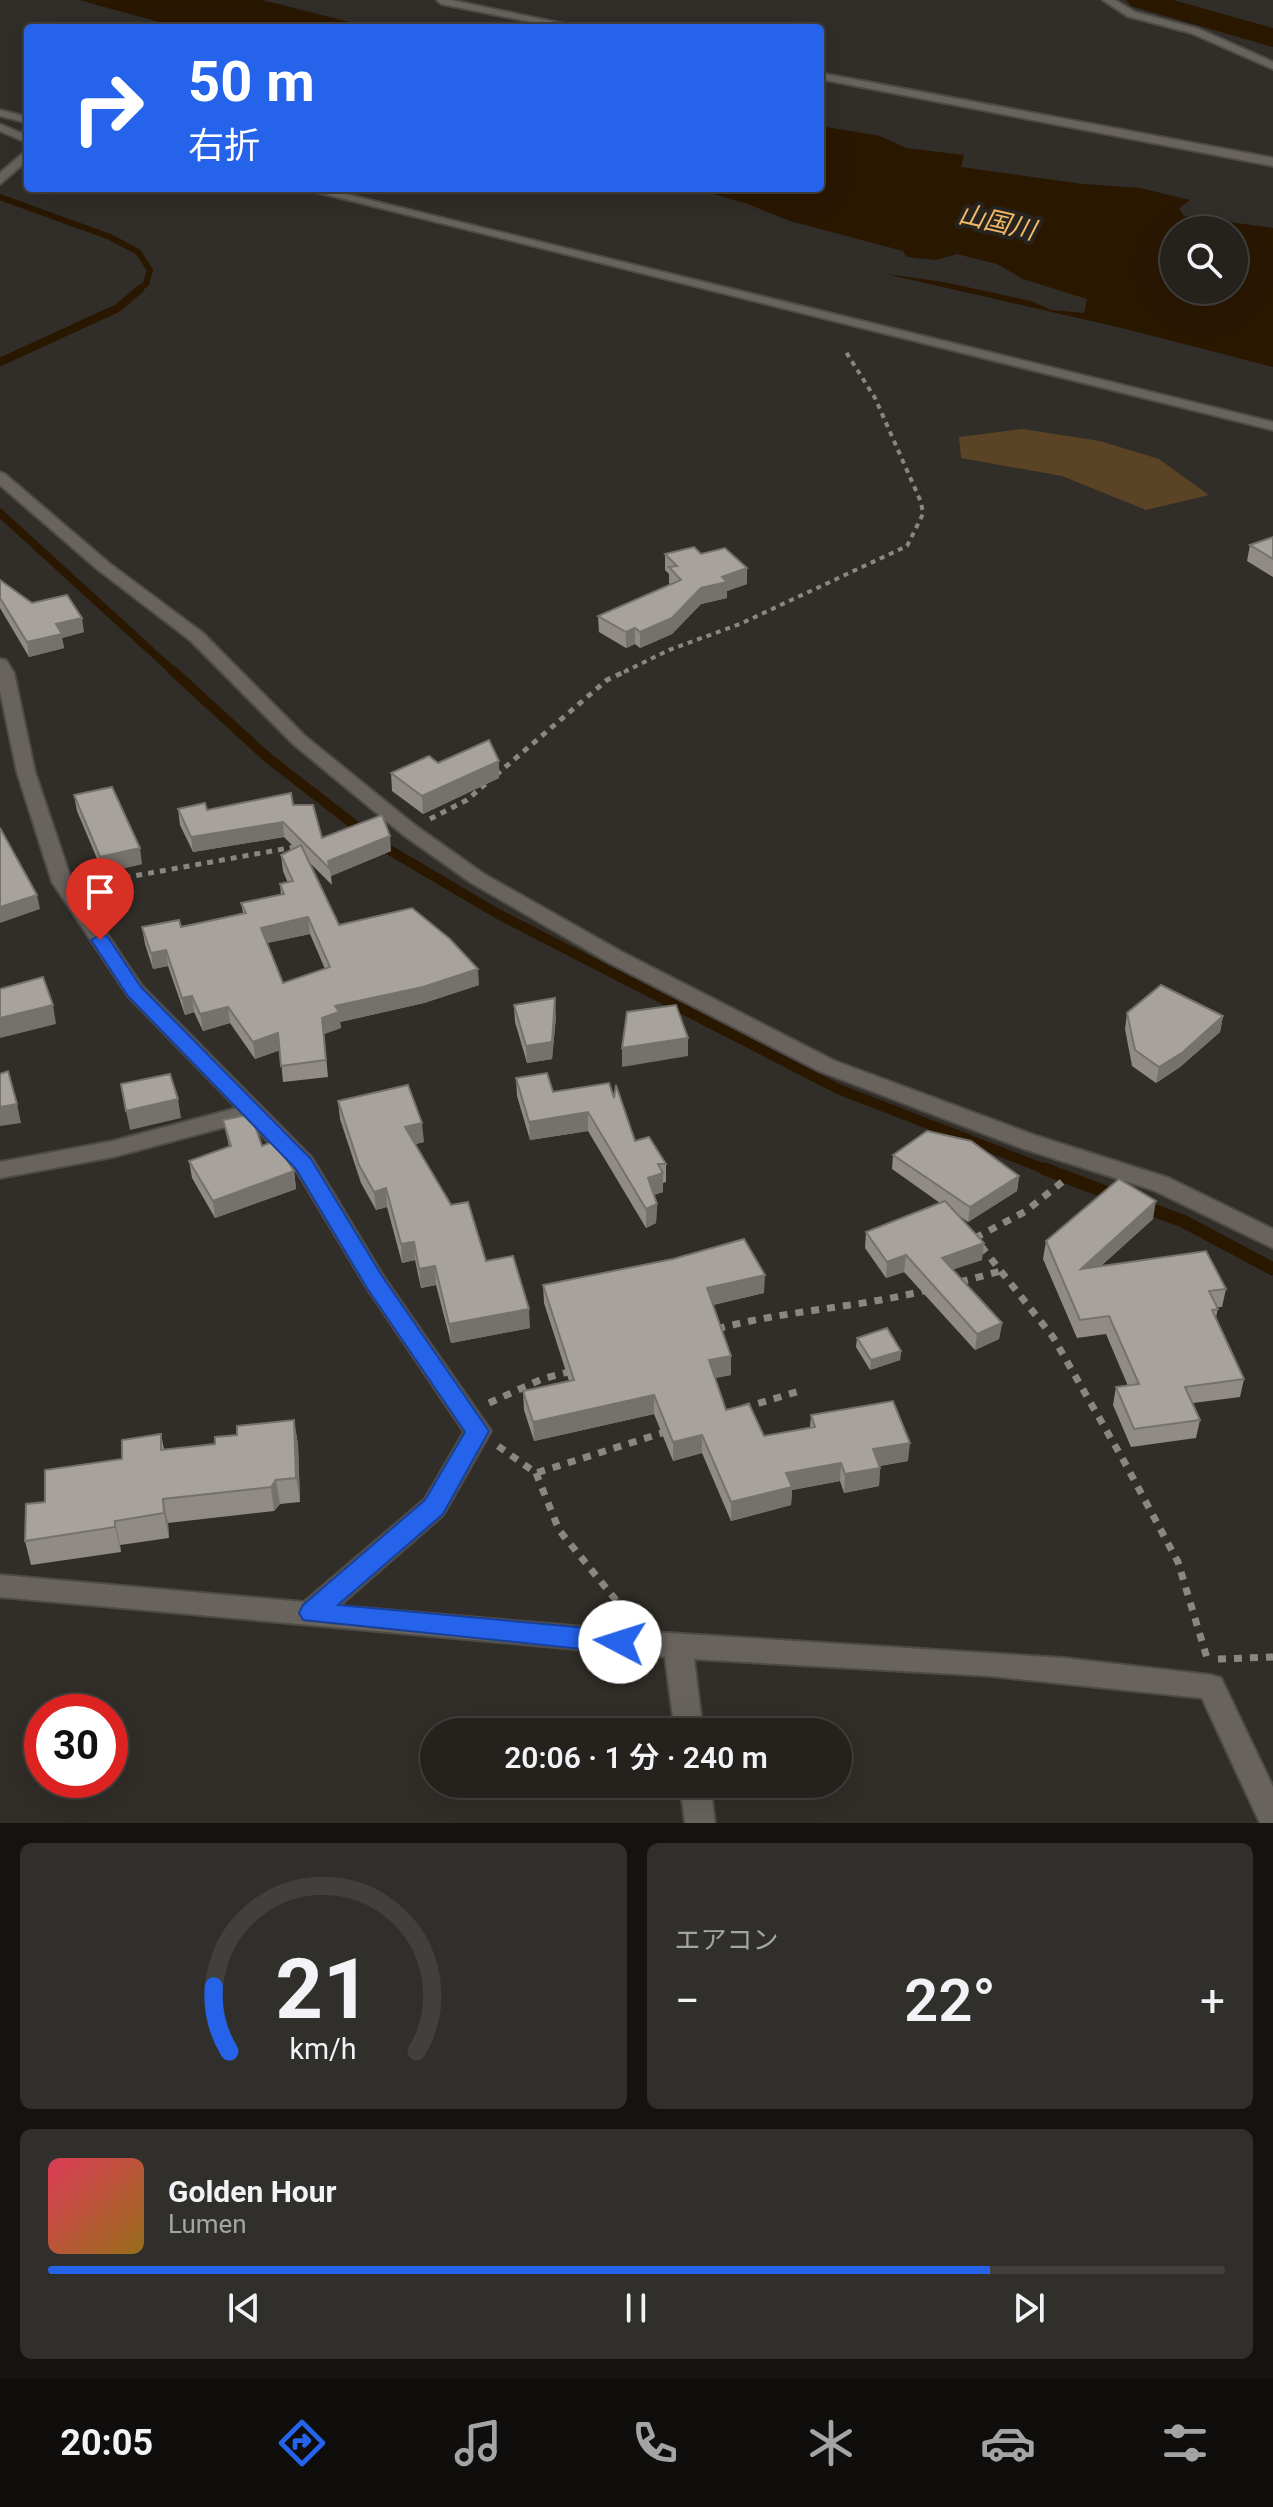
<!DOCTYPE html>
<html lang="ja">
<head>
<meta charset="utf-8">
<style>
	:root { --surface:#25221e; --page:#312f2b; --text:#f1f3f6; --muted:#a3a4a4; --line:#423f3c; --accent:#2563eb }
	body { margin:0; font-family:Roboto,"Noto Sans JP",sans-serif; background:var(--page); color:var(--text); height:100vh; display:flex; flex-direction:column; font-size:30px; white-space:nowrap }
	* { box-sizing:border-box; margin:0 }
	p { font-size:26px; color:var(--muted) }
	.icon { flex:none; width:44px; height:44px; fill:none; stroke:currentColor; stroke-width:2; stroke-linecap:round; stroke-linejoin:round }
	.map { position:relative; height:1823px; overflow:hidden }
	.side { display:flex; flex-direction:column; gap:20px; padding:20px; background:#141310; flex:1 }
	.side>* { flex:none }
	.banner { position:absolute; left:24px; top:24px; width:800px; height:168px; border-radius:8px; box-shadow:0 8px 32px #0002,0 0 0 2px var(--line); background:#2563eb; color:#fff; overflow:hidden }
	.fabs { position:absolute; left:1160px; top:216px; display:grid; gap:16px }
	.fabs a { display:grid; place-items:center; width:88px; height:88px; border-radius:50%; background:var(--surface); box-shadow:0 8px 32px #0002,0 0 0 2px var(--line); font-size:40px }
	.speed { position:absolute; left:24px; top:1694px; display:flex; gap:16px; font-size:40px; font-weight:700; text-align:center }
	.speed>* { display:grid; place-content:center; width:104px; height:104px; border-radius:50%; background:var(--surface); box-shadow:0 8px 32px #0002,0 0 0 2px var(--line); line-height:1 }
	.speed .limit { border:12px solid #d22; background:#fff; color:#111 }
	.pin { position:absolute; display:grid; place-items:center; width:68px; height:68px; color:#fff; margin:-82px -34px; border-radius:50% 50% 50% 0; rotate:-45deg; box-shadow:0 0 8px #0007 }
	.pin .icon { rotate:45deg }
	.me { position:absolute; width:88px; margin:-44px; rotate:275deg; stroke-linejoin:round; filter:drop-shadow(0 0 6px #0008) }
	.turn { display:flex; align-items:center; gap:28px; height:168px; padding:0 32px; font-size:36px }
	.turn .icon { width:104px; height:104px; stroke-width:2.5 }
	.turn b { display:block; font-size:56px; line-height:68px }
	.big { font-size:60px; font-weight:600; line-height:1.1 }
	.side .card { flex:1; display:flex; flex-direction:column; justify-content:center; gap:12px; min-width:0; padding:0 28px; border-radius:12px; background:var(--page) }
	.side .dial { align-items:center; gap:0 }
	.dial svg { height:208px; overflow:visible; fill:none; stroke:var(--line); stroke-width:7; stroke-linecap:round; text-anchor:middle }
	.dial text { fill:var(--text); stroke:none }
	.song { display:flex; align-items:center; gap:24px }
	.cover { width:96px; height:96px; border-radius:12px; background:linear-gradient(135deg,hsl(350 70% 55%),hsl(40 70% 35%)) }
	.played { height:8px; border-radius:4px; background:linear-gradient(90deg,var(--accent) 80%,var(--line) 80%) }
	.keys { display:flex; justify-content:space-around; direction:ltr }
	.heat { display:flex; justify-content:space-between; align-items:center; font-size:44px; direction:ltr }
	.side .tiles { flex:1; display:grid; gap:20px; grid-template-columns:1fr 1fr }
	.card:last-child { grid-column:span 2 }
	.trip { position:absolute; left:420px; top:1718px; width:432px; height:80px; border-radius:40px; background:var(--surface); box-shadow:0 8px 32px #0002,0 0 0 2px var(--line); font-weight:600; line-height:80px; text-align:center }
	.tab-bar { display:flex; height:128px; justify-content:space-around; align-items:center; background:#0f0e0c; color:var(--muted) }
	.tab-bar .icon { width:56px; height:56px }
	.tab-bar .current { color:var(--accent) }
	.tab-bar b { font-size:36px; color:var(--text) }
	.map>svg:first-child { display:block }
	.green { fill:#5a4425 }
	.water { fill:#2a1700; fill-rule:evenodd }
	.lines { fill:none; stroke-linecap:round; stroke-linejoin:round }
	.stream-far3 { stroke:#2a1700; stroke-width:6 }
	.stream-far2 { stroke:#2a1700; stroke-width:8 }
	.stream-far1 { stroke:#2a1700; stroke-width:10 }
	.stream { stroke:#2a1700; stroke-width:13 }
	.river { fill:#2a1700; fill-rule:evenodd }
	.street-casing { stroke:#4e4b47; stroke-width:4 }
	.path-far2 { stroke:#8a8782; stroke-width:4; stroke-dasharray:5 5; stroke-linecap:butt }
	.path-far1 { stroke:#8a8782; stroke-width:5; stroke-dasharray:6 6; stroke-linecap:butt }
	.path { stroke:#8a8782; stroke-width:7; stroke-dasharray:8 8; stroke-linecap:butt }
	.street { fill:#68635d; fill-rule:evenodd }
	.wall { fill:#908b85; fill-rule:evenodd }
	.shaded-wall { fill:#75716c }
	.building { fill:#a7a29b; stroke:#75716c; stroke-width:2; fill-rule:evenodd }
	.route { fill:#2563eb; stroke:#184099; stroke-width:2 }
	.labels { text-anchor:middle; stroke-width:8; stroke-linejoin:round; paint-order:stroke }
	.far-water-label { font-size:26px; font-style:italic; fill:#f0b766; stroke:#27231e }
</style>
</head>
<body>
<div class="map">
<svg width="1273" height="1823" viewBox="0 0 1273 1823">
	<rect width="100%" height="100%" fill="#312d28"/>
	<polygon class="green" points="1022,429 1100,441 1159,459 1209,495 1146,510 1062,476 961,458 959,437"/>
	<g class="water">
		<polygon points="79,0 262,0 373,28 181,28"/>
		<path d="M820 126 880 136 906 148 964 155 961 167 1083 184 1140 188 1190 200 1179 208 1184 216 1273 228V367L1126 329 886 274 944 282 1031 301 1051 310 1084 313 1087 299 1023 279 997 264 957 254 936 260 907 257 903 251 790 221 745 203 692 188H820ZM1174 230H1234V290H1174Z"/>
	</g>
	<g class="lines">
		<polyline class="stream-far3" points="0,197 110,237 138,252 150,270 146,284 137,291"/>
		<g class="stream-far2">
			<polyline points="0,362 118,308 140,289"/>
			<polyline points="0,513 174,672"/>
		</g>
		<g class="stream-far1">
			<polyline points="172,670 268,758 365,833"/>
			<polyline points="381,845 498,914 838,1089 1050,1171"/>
		</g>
		<g class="stream">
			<polyline points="1045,1169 1116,1196"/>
			<polyline points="1142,1206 1183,1221 1273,1269"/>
		</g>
		<polygon class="river" points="1126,0 1173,0 1273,28 1273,47 1131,6"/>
		<g class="street-casing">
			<g id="street">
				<polygon points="437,0 451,0 583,28 562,28 441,4"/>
				<polygon points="1103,0 1115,0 1135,12 1199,29 1273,62 1273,69 1191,33 1127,16"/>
				<polygon points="820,73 1273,158 1273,166 820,79"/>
				<polygon points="0,110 28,117 28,123 0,116"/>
				<polygon points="0,124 28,136 28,143 0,131"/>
				<polygon points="28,149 28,160 0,184 0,173"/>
				<polygon points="300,188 321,188 1273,422 1273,430"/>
				<polygon points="0,472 5,474 109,563 203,633 305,736 416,826 484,874 622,952 835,1061 1037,1136 1169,1178 1273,1229 1273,1248 1153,1190 1021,1148 819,1071 608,962 470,882 402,834 293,744 191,641 97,569 0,485"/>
				<polygon points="0,659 6,660 14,673 35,772 72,882 142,986 312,1158 383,1276 491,1431 443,1515 339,1606 620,1630 1064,1658 1211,1675 1221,1678 1273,1787 1273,1823 1260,1823 1202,1698 990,1676 694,1659 703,1732 675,1732 665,1657 0,1597 0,1575 304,1602 425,1499 464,1432 367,1288 296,1170 248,1121 113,1157 0,1178 0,1162 113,1141 237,1108 128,996 52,882 17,772 0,691"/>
				<polygon points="680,1784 710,1784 715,1823 685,1823"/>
			</g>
		</g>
		<polyline class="path-far2" points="624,672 669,650 740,624 907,546 923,514 921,502 875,398 846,352"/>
		<g class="path-far1">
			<polyline points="496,775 607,680 628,670"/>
			<polyline points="430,819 467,800 489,781"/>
			<polyline points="89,884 300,846"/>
		</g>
		<g class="path">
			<polyline points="975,1238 1026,1211 1066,1179"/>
			<polyline points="981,1246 1053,1337 1125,1463 1178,1562 1207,1658"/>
			<polyline points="960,1282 1001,1271"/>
			<path d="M717 1329C786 1310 858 1308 927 1290"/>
			<polyline points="489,1403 542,1379 572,1371"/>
			<polyline points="743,1408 803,1390"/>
			<polyline points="498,1446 536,1473 665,1432"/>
			<polyline points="536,1473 559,1530 628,1615"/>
			<polyline points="1218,1659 1273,1657"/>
		</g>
		<use href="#street" class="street"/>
	</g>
	<g class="wall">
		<polygon points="1273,537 1273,577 1247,561 1250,545"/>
		<polygon points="665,554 701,554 747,568 747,584 727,591 727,598 701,604 672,634 640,648 635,644 626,648 599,632 598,616 670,584 669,583 669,574 665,570"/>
		<polygon points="0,580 32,603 84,632 62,638 64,648 29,657 0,608"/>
		<polygon points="438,763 499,778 423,814 392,791 391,773"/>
		<polygon points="74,795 142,864 103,873 77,811"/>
		<path d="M293 805 322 838 391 851 331 876 332 885 309 862 339 925 479 985 424 1003 340 1022 341 1028 324 1034 328 1077 283 1082 280 1050 255 1059 230 1023 203 1031 194 1012 185 1015 168 966 153 969 145 944 142 927H181L243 913 241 903 281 895 280 884 288 883 283 871 281 855 295 848 284 837 193 852 180 825 178 809 207 810ZM310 934 325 969 283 983 267 943Z"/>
		<polygon points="514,1005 556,1016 552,1059 527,1063 515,1022"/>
		<polygon points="1127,1013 1223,1016 1220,1032 1180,1067 1156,1083 1132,1066 1125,1029"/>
		<polygon points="516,1078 553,1092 614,1098 635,1141 666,1164 666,1182 663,1183 663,1192 653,1195 657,1204 656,1223 646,1228 588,1131 530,1140 517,1096"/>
		<polygon points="338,1101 424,1142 415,1144 486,1261 530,1328 451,1343 436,1285 421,1288 415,1260 402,1263 387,1207 376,1210 361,1183 340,1119"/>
		<polygon points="223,1120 262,1146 294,1171 296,1189 215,1218 192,1178 189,1161 229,1146"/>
		<polygon points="893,1155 1019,1176 1017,1191 968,1222 958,1215 982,1260 953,1269 1002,1323 999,1339 975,1350 904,1272 886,1278 865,1248 866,1232 940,1203 892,1169"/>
		<polygon points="1153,1219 1101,1266 1226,1289 1222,1307 1218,1307 1216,1318 1244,1379 1240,1397 1193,1403 1200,1420 1196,1438 1131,1447 1113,1405 1116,1387 1128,1386 1106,1334 1077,1338 1043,1259 1046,1241"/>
		<polygon points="543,1285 764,1293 713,1305 731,1375 715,1378 726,1410 764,1436 810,1427 811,1415 908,1461 880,1466 879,1486 844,1493 840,1481 792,1490 791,1505 731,1521 702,1453 673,1461 654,1414 534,1441 524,1410 523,1391 569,1381 544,1303"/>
		<polygon points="857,1338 901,1351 900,1360 870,1370 856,1347"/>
		<polygon points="294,1420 298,1445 300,1502 280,1504 274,1511 168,1523 169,1538 120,1545 121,1552 31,1565 25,1541 45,1502 122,1459 161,1434 164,1449 215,1444 237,1435"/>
	</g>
	<g class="shaded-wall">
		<polygon points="747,568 747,584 727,591 727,598 701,604 672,634 640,648 640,632 701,588 722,577"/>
		<polygon points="82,618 84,632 62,638 64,648 29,657 27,642 56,624"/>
		<polygon points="635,628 635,644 626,648 626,632"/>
		<polygon points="499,761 499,778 423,814 422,796"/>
		<polygon points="283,822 284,837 193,852 191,837"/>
		<polygon points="390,836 391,851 331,876 328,861"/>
		<polygon points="140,848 142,864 103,873 100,857"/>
		<polygon points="37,895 40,909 0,923 0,907"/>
		<polygon points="308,917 310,934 263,944 261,928"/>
		<polygon points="166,950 168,966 153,969 151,953"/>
		<polygon points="478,969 479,985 424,1003 340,1022 341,1028 324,1034 322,1018 335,1006"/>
		<polygon points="192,996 194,1012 185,1015 182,998"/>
		<polygon points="555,998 556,1016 552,1059 527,1063 526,1046"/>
		<polygon points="53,1005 56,1024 0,1038 0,1018"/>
		<polygon points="228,1007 230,1023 203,1031 200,1014"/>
		<polygon points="1223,1016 1220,1032 1180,1067 1156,1083 1159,1067"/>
		<polygon points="278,1033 280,1050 255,1059 253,1042"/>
		<polygon points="688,1038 688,1056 622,1067 622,1048"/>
		<polygon points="178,1099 181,1118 130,1130 126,1111"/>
		<polygon points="17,1104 21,1123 0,1126 0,1107"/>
		<polygon points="588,1112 588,1131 530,1140 529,1122"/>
		<polygon points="422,1123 424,1142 407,1146 405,1127"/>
		<polygon points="294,1171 296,1189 215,1218 213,1201"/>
		<polygon points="663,1173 663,1192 648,1197 648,1178"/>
		<polygon points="1019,1176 1017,1191 968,1222 970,1207"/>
		<polygon points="386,1188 387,1207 376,1210 374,1192"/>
		<polygon points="1156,1201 1153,1219 1078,1286 1081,1269"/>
		<polygon points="657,1204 656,1223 646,1228 646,1209"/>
		<polygon points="414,1242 415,1260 402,1263 401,1244"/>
		<polygon points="984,1243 982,1260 940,1274 942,1258"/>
		<polygon points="906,1255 904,1272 886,1278 887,1262"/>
		<polygon points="435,1266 436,1285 421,1288 419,1269"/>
		<polygon points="765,1275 764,1293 706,1306 707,1288"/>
		<polygon points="529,1309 530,1328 451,1343 449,1324"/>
		<polygon points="1002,1323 999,1339 975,1350 977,1334"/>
		<polygon points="901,1351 900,1360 870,1370 871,1360"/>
		<polygon points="731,1356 731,1375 709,1379 709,1360"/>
		<polygon points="654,1395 654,1414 534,1441 533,1422"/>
		<polygon points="294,1420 298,1445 300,1502 296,1478"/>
		<polygon points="702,1435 702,1453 673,1461 673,1442"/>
		<polygon points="910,1443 908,1461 872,1467 873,1449"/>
		<polygon points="841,1463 840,1481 792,1490 791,1505 731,1521 731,1502 786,1473"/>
		<polygon points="880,1468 879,1486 844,1493 845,1474"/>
		<polygon points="276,1480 280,1504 274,1511 271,1487"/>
		<polygon points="163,1499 168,1523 169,1538 164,1513"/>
		<polygon points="115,1521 120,1545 121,1552 115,1527"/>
	</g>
	<g class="building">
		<polygon points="1273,537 1273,559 1250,545"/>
		<polygon points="694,547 701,554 725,548 747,568 722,577 727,582 701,588 672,618 640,632 635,628 626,632 598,616 681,580 669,567 677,566 665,554"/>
		<polygon points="0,580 32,603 67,595 82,618 56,624 62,634 27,642 0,598"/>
		<polygon points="489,740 499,761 422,796 391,773 429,756 438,763"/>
		<polygon points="112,787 140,848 100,857 74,795"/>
		<polygon points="291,793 293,805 313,805 322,838 382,815 390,836 328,861 330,869 283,822 191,837 178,809 205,803 207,810"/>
		<polygon points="0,828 37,895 0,907"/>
		<path d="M301 845 339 925 412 908 450 939 478 969 423 987 335 1006 339 1012 322 1018 326 1060 281 1066 278 1033 253 1042 228 1007 200 1014 192 996 182 998 166 950 151 953 142 927 179 920 181 927 246 913 241 903 284 894 280 884 293 881 281 855ZM308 917 330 967 283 983 261 928Z"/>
		<polygon points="43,977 53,1005 0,1018 0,989"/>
		<polygon points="1161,985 1223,1016 1183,1052 1159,1067 1135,1050 1127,1013"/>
		<polygon points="555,998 552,1042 526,1046 514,1005"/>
		<polygon points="676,1005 688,1038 622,1048 627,1012"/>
		<polygon points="8,1071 17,1104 0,1107 0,1074"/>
		<polygon points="547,1073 553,1092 609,1083 614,1098 616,1085 635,1141 649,1137 666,1164 658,1164 663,1173 648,1178 657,1204 646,1209 588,1112 529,1122 516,1078"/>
		<polygon points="170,1074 178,1099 126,1111 121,1084"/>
		<polygon points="408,1085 422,1123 405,1127 451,1205 468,1202 486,1261 513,1256 529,1309 449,1324 435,1266 419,1269 414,1242 401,1244 386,1188 374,1192 359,1165 338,1101"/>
		<polygon points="251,1114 262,1146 275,1141 294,1171 213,1201 189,1161 231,1146 223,1120"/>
		<polygon points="927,1131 971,1141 1019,1176 970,1207 893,1155"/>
		<polygon points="1119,1179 1156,1201 1081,1269 1206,1251 1226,1289 1209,1291 1218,1309 1212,1310 1244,1379 1185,1387 1200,1420 1134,1429 1116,1387 1139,1384 1109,1316 1080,1320 1046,1241"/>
		<polygon points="945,1201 984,1243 942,1258 1002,1323 977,1334 906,1255 887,1262 866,1232"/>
		<polygon points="744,1239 765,1275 707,1288 731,1356 709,1360 726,1410 749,1404 764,1436 815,1427 811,1415 893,1401 910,1443 873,1449 880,1468 845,1474 841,1463 786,1473 792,1487 731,1502 702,1435 673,1442 654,1395 533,1422 523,1391 574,1380 543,1285 673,1259"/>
		<polygon points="887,1328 901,1351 871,1360 857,1338"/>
		<polygon points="294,1420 296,1478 276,1480 271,1487 163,1499 164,1513 115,1521 115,1527 25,1541 26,1504 45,1502 45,1470 122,1459 122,1440 161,1434 161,1450 215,1444 215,1437 237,1435 237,1426"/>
	</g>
	<polygon class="route" points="100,935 107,936 141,987 311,1159 382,1276 489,1431 443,1514 338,1605 620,1631 629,1634 633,1642 629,1650 620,1653 303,1620 299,1613 303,1605 425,1500 465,1432 367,1288 296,1169 128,996 91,940"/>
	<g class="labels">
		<g class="far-water-label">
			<text transform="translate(997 222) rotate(13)" y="9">山国川</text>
		</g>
	</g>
</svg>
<div class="fabs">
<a><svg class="icon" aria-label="search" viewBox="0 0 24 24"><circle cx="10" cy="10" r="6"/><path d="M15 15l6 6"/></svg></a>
</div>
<div class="speed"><div class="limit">30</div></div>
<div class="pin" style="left:100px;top:940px;background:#d93025"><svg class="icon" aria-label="arrive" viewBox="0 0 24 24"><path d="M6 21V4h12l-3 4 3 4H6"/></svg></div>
<svg class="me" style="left:620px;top:1642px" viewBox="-20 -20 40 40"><circle r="19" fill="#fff"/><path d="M0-13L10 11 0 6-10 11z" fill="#2563eb"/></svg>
<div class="trip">20:06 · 1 分 · 240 m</div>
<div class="banner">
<div class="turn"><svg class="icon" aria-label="right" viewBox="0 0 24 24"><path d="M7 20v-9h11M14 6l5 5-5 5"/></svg><div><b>50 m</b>右折</div></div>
</div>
</div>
<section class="side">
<div class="tiles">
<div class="card dial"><svg viewBox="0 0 100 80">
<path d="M14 69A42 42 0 1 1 86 69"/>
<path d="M14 69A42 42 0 0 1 8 44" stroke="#2563eb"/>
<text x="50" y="56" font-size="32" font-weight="700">21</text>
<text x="50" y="72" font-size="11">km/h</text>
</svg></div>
<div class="card"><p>エアコン</p>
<div class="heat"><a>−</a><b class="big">22°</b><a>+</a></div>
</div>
<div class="card">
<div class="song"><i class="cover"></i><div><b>Golden Hour</b><p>Lumen</p></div></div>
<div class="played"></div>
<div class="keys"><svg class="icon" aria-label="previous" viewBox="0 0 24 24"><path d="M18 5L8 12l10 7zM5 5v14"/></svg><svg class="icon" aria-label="pause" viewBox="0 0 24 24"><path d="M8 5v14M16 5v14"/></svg><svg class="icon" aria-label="next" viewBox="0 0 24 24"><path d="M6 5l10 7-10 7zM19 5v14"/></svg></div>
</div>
</div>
</section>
<nav class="tab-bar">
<b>20:05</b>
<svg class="icon current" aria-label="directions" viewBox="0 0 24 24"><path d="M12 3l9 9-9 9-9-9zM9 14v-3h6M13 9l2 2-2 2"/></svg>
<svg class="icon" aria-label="music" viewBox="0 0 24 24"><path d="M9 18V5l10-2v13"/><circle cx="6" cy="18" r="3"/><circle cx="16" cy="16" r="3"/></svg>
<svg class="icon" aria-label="phone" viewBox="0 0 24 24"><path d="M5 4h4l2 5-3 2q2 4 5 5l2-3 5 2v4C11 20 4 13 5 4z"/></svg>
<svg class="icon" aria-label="climate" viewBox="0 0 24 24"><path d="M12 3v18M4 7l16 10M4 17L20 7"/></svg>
<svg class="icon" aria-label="car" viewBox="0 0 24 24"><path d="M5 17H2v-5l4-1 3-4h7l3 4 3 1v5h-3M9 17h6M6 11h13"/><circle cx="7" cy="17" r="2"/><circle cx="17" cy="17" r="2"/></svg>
<svg class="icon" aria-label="filters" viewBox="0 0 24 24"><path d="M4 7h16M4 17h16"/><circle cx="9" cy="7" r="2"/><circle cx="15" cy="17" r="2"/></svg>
</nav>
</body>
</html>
